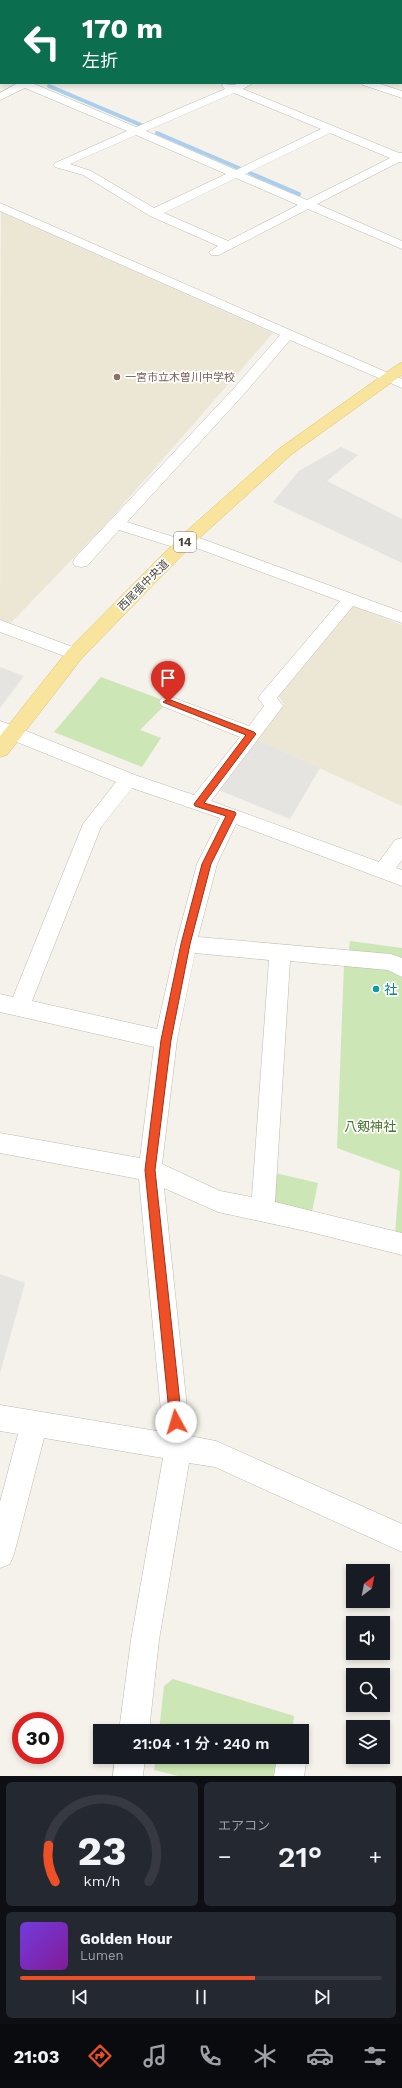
<!DOCTYPE html>
<html lang="ja">
<head>
<meta charset="utf-8">
<style>
	:root { --surface:#171b24; --page:#242831; --text:#f1f3f6; --muted:#9ea1a6; --line:#363941; --accent:#ef4f26 }
	body { margin:0; font-family:"Work Sans","Noto Sans JP",sans-serif; background:var(--page); color:var(--text); height:100vh; display:flex; flex-direction:column; font-size:15px; white-space:nowrap }
	* { box-sizing:border-box; margin:0 }
	p { font-size:13px; color:var(--muted) }
	.icon { flex:none; width:22px; height:22px; fill:none; stroke:currentColor; stroke-width:2; stroke-linecap:round; stroke-linejoin:round }
	.map { position:relative; height:1776px; overflow:hidden }
	.panel { display:flex; flex-direction:column; gap:6px; padding:6px; background:#0d0f14; flex:1 }
	.panel>* { flex:none }
	.guide { position:absolute; left:0px; top:0px; width:402px; height:84px; box-shadow:0 2px 6px #0003; background:#0b6e4f; color:#fff; overflow:hidden }
	.needle { width:26px; rotate:32deg }
	.buttons { position:absolute; left:346px; top:1564px; display:grid; gap:8px }
	.buttons a { display:grid; place-items:center; width:44px; height:44px; border-radius:0px; background:var(--surface); box-shadow:0 2px 6px #0003; font-size:20px }
	.speed { position:absolute; left:12px; top:1712px; display:flex; gap:8px; font-size:20px; font-weight:700; text-align:center }
	.speed>* { display:grid; place-content:center; width:52px; height:52px; border-radius:50%; background:var(--surface); box-shadow:0 2px 6px #0003; line-height:1 }
	.speed .limit { border:6px solid #d22; background:#fff; color:#111 }
	.pin { position:absolute; display:grid; place-items:center; width:34px; height:34px; color:#fff; margin:-41px -17px; border-radius:50% 50% 50% 0; rotate:-45deg; box-shadow:0 0 4px #0007 }
	.pin .icon { rotate:45deg }
	.me { position:absolute; width:44px; margin:-22px; rotate:354deg; stroke-linejoin:round; filter:drop-shadow(0 0 3px #0008) }
	.turn { display:flex; align-items:center; gap:14px; height:84px; padding:0 16px; font-size:18px }
	.turn .icon { width:52px; height:52px; stroke-width:2.5 }
	.turn b { display:block; font-size:28px; line-height:34px }
	.big { font-size:30px; font-weight:600; line-height:1.1 }
	.panel .tile { flex:1; display:flex; flex-direction:column; justify-content:center; gap:6px; min-width:0; padding:0 14px; border-radius:6px; background:var(--page) }
	.panel .dial { align-items:center; gap:0 }
	.dial svg { height:104px; overflow:visible; fill:none; stroke:var(--line); stroke-width:7; stroke-linecap:round; text-anchor:middle }
	.dial text { fill:var(--text); stroke:none }
	.song { display:flex; align-items:center; gap:12px }
	.cover { width:48px; height:48px; border-radius:6px; background:linear-gradient(135deg,hsl(260 70% 55%),hsl(290 70% 35%)) }
	.played { height:4px; border-radius:2px; background:linear-gradient(90deg,var(--accent) 65%,var(--line) 65%) }
	.keys { display:flex; justify-content:space-around; direction:ltr }
	.heat { display:flex; justify-content:space-between; align-items:center; font-size:22px; direction:ltr }
	.panel .tiles { flex:1; display:grid; gap:6px; grid-template-columns:1fr 1fr }
	.tile:last-child { grid-column:span 2 }
	.trip { position:absolute; left:93px; top:1724px; width:216px; height:40px; border-radius:0px; background:var(--surface); box-shadow:0 2px 6px #0003; font-weight:600; line-height:40px; text-align:center }
	.dock { display:flex; height:64px; justify-content:space-around; align-items:center; background:#090b0e; color:var(--muted) }
	.dock .icon { width:28px; height:28px }
	.dock .on { color:var(--accent) }
	.dock b { font-size:18px; color:var(--text) }
	.map>svg:first-child { display:block }
	.education { fill:#ece7d5 }
	.green { fill:#cde6b5 }
	.parking { fill:#e6e4e1 }
	.lines { fill:none; stroke-linecap:round; stroke-linejoin:round }
	.stream { stroke:#aaceed; stroke-width:4 }
	.pedestrian-casing { stroke:#bfbaad; stroke-width:1 }
	.minor-casing { stroke:#bfbaad; stroke-width:1 }
	.tertiary-casing { stroke:#bfbaad; stroke-width:1 }
	.primary-casing { stroke:#dec26e; stroke-width:1 }
	.pedestrian { fill:#fff; fill-rule:evenodd }
	.minor { fill:#fff; fill-rule:evenodd }
	.tertiary { fill:#fff; fill-rule:evenodd }
	.primary { fill:#f9e49e; fill-rule:evenodd }
	.route { fill:#ef4f26; stroke:#9b3319 }
	.education-dot { fill:#8d6e63; stroke:#fff; stroke-width:1.5 }
	.culture-dot { fill:#0f9aa8; stroke:#fff; stroke-width:1.5 }
	.labels { text-anchor:middle; stroke-width:3.5; stroke-linejoin:round; paint-order:stroke }
	.far-education-label { font-size:11px; fill:#785e54; stroke:#fff; text-anchor:start }
	.far-street-label { font-size:11px; fill:#484338; stroke:#fff }
	.shield { fill:#fff; stroke:#7f7b74; stroke-width:1 }
	.shield-label { font-size:12px; font-weight:bold; fill:#484338 }
	.culture-label { font-size:13px; fill:#0d838f; stroke:#fff; text-anchor:start }
	.park-label { font-size:13px; fill:#46772e; stroke:#fff }
</style>
</head>
<body>
<div class="map">
<svg width="402" height="1776" viewBox="0 0 402 1776">
	<rect width="100%" height="100%" fill="#f4f2ea"/>
	<g class="education">
		<polygon points="1,212 273,333 107,523 9,625 0,621"/>
		<polygon points="351,605 402,625 402,806 256,739 284,704 277,694"/>
	</g>
	<g class="green">
		<polygon points="101,677 168,702 140,730 161,738 142,767 54,732"/>
		<polygon points="350,941 402,948 402,968 348,958"/>
		<polygon points="344,965 388,970 402,976 402,1235 395,1234 400,1171 337,1148"/>
		<polygon points="271,1172 318,1183 310,1221 263,1210"/>
		<polygon points="173,1679 294,1716 292,1731 159,1731 164,1686"/>
		<polygon points="156,1757 290,1757 288,1776 178,1776 154,1770"/>
	</g>
	<g class="parking">
		<polygon points="341,447 358,455 327,481 402,519 402,563 273,502 299,471"/>
		<polygon points="0,667 24,676 0,708"/>
		<polygon points="256,739 320,768 290,819 216,789"/>
		<polygon points="0,1274 25,1283 0,1373"/>
	</g>
	<g class="lines">
		<g class="stream">
			<polyline points="42,0 44,1"/>
			<polyline points="352,1 355,0"/>
			<polyline points="49,86 141,125"/>
			<polyline points="157,133 241,169"/>
			<polyline points="250,173 299,194"/>
		</g>
		<g class="pedestrian-casing">
			<g id="pedestrian">
				<rect x="401" y="13" width="1" height="4"/>
				<rect x="0" y="31" width="1" height="4"/>
			</g>
		</g>
		<g class="minor-casing">
			<g id="minor">
				<polygon points="26,0 37,0 38,1 27,1"/>
				<polygon points="184,0 196,0 183,1"/>
				<polygon points="268,0 279,0 280,1 269,1"/>
				<rect x="401" y="19" width="1" height="6"/>
				<rect x="401" y="52" width="1" height="6"/>
				<rect x="0" y="75" width="1" height="6"/>
				<path d="M18 83H32L136 127 225 89 222 86 223 84 234 85 239 83H253L243 89 399 153H402V162H399L317 204 402 241V249L308 209 219 255H211L209 252 218 246 150 216 83 175 55 167 53 165 55 163 127 131 25 88 0 100V93ZM234 93 321 129 236 170 146 131ZM330 133 390 158 307 200 245 174ZM136 135 226 174 154 208 91 171 70 164ZM236 178 298 205 228 241 164 213Z"/>
				<polygon points="362,83 377,83 402,91 402,98 363,85"/>
				<path d="M0 203 402 379V388L290 340 245 393 127 522 180 539 182 536H194L402 612V623L353 606 277 698 283 706 280 710 211 801 379 862 395 840 402 838V860L396 868 402 870V886L236 824 217 864 198 937 391 954 402 958V977L388 970 290 961 275 1202 402 1233V1255L310 1232 218 1212 164 1188 190 1436 216 1441 402 1524V1552L215 1467 189 1463 159 1640 149 1731H119L131 1640 163 1458 44 1438 14 1554 10 1564 0 1568V1502L18 1434 0 1431V1405L163 1432 139 1179 0 1153V1133L140 1158 154 1047 0 1012V994L13 997 83 824 116 782 7 738 4 733 7 728 13 727 19 728 135 775 194 795 240 737 162 706 159 702 162 698 168 696 174 698 249 726 264 706 258 698 261 694 340 601 191 546 189 548 183 550 119 530 87 566 81 567 75 566 73 562 75 558 235 387 280 335 0 211ZM132 788 220 818 197 864 176 944 157 1029 32 1001 101 827ZM195 953 269 960 252 1197 220 1191 162 1164 177 1040Z"/>
				<polygon points="0,620 81,650 84,654 81,658 75,660 0,632"/>
				<polygon points="302,1746 307,1757 304,1776 274,1776 277,1757 302,1757"/>
				<polygon points="115,1757 145,1757 143,1776 113,1776"/>
			</g>
		</g>
		<g class="tertiary-casing">
			<polygon id="tertiary" points="0,721 20,728 23,733 20,738 13,740 0,736"/>
		</g>
		<g class="primary-casing">
			<polygon id="primary" points="402,363 402,375 292,454 194,543 82,658 7,755 0,757 0,736 68,650 182,535 280,448 397,365"/>
		</g>
		<use href="#pedestrian" class="pedestrian"/>
		<use href="#minor" class="minor"/>
		<use href="#tertiary" class="tertiary"/>
		<use href="#primary" class="primary"/>
	</g>
	<polygon class="route" points="168,699 254,732 256,734 204,803 235,812 236,814 211,864 190,944 171,1040 155,1170 182,1422 180,1426 176,1427 171,1426 170,1422 145,1170 161,1040 181,944 202,864 226,816 195,806 194,804 246,735 165,703 163,702"/>
	<circle class="education-dot" cx="117" cy="377" r="4"/>
	<circle class="culture-dot" cx="376" cy="989" r="4"/>
	<g class="labels">
		<g class="far-education-label">
			<text x="125" y="381">一宮市立木曽川中学校</text>
		</g>
		<g class="far-street-label">
			<text transform="translate(143 585) rotate(-45)" y="4">西尾張中央道</text>
		</g>
		<rect class="shield" x="174" y="532" width="22" height="20" rx="3"/>
		<g class="shield-label">
			<text x="185" y="546">14</text>
		</g>
		<g class="culture-label">
			<text x="384" y="994">社</text>
		</g>
		<g class="park-label">
			<text x="370" y="1131">八剱神社</text>
		</g>
	</g>
</svg>
<div class="buttons">
<a><svg class="needle" viewBox="-14 -14 28 28"><path d="M0-13l5 13h-10z" fill="#e53935"/><path d="M0 13l5-13h-10z" fill="#9ea1a6"/></svg></a>
<a><svg class="icon" aria-label="sound" viewBox="0 0 24 24"><path d="M4 9h4l5-4v14l-5-4H4zM17 9q2 3 0 6"/></svg></a>
<a><svg class="icon" aria-label="search" viewBox="0 0 24 24"><circle cx="10" cy="10" r="6"/><path d="M15 15l6 6"/></svg></a>
<a><svg class="icon" aria-label="layers" viewBox="0 0 24 24"><path d="M12 4l9 5-9 5-9-5zM3 14l9 5 9-5"/></svg></a>
</div>
<div class="speed"><div class="limit">30</div></div>
<div class="pin" style="left:168px;top:702px;background:#d93025"><svg class="icon" aria-label="arrive" viewBox="0 0 24 24"><path d="M6 21V4h12l-3 4 3 4H6"/></svg></div>
<svg class="me" style="left:176px;top:1422px" viewBox="-20 -20 40 40"><circle r="19" fill="#fff"/><path d="M0-13L10 11 0 6-10 11z" fill="#ef4f26"/></svg>
<div class="trip">21:04 · 1 分 · 240 m</div>
<div class="guide">
<div class="turn"><svg class="icon" aria-label="left" viewBox="0 0 24 24"><path d="M17 20v-9H6M10 6l-5 5 5 5"/></svg><div><b>170 m</b>左折</div></div>
</div>
</div>
<section class="panel">
<div class="tiles">
<div class="tile dial"><svg viewBox="0 0 100 80">
<path d="M14 69A42 42 0 1 1 86 69"/>
<path d="M14 69A42 42 0 0 1 9 41" stroke="#ef4f26"/>
<text x="50" y="56" font-size="32" font-weight="700">23</text>
<text x="50" y="72" font-size="11">km/h</text>
</svg></div>
<div class="tile"><p>エアコン</p>
<div class="heat"><a>−</a><b class="big">21°</b><a>+</a></div>
</div>
<div class="tile">
<div class="song"><i class="cover"></i><div><b>Golden Hour</b><p>Lumen</p></div></div>
<div class="played"></div>
<div class="keys"><svg class="icon" aria-label="previous" viewBox="0 0 24 24"><path d="M18 5L8 12l10 7zM5 5v14"/></svg><svg class="icon" aria-label="pause" viewBox="0 0 24 24"><path d="M8 5v14M16 5v14"/></svg><svg class="icon" aria-label="next" viewBox="0 0 24 24"><path d="M6 5l10 7-10 7zM19 5v14"/></svg></div>
</div>
</div>
</section>
<nav class="dock">
<b>21:03</b>
<svg class="icon on" aria-label="directions" viewBox="0 0 24 24"><path d="M12 3l9 9-9 9-9-9zM9 14v-3h6M13 9l2 2-2 2"/></svg>
<svg class="icon" aria-label="music" viewBox="0 0 24 24"><path d="M9 18V5l10-2v13"/><circle cx="6" cy="18" r="3"/><circle cx="16" cy="16" r="3"/></svg>
<svg class="icon" aria-label="phone" viewBox="0 0 24 24"><path d="M5 4h4l2 5-3 2q2 4 5 5l2-3 5 2v4C11 20 4 13 5 4z"/></svg>
<svg class="icon" aria-label="climate" viewBox="0 0 24 24"><path d="M12 3v18M4 7l16 10M4 17L20 7"/></svg>
<svg class="icon" aria-label="car" viewBox="0 0 24 24"><path d="M5 17H2v-5l4-1 3-4h7l3 4 3 1v5h-3M9 17h6M6 11h13"/><circle cx="7" cy="17" r="2"/><circle cx="17" cy="17" r="2"/></svg>
<svg class="icon" aria-label="filters" viewBox="0 0 24 24"><path d="M4 7h16M4 17h16"/><circle cx="9" cy="7" r="2"/><circle cx="15" cy="17" r="2"/></svg>
</nav>
</body>
</html>
